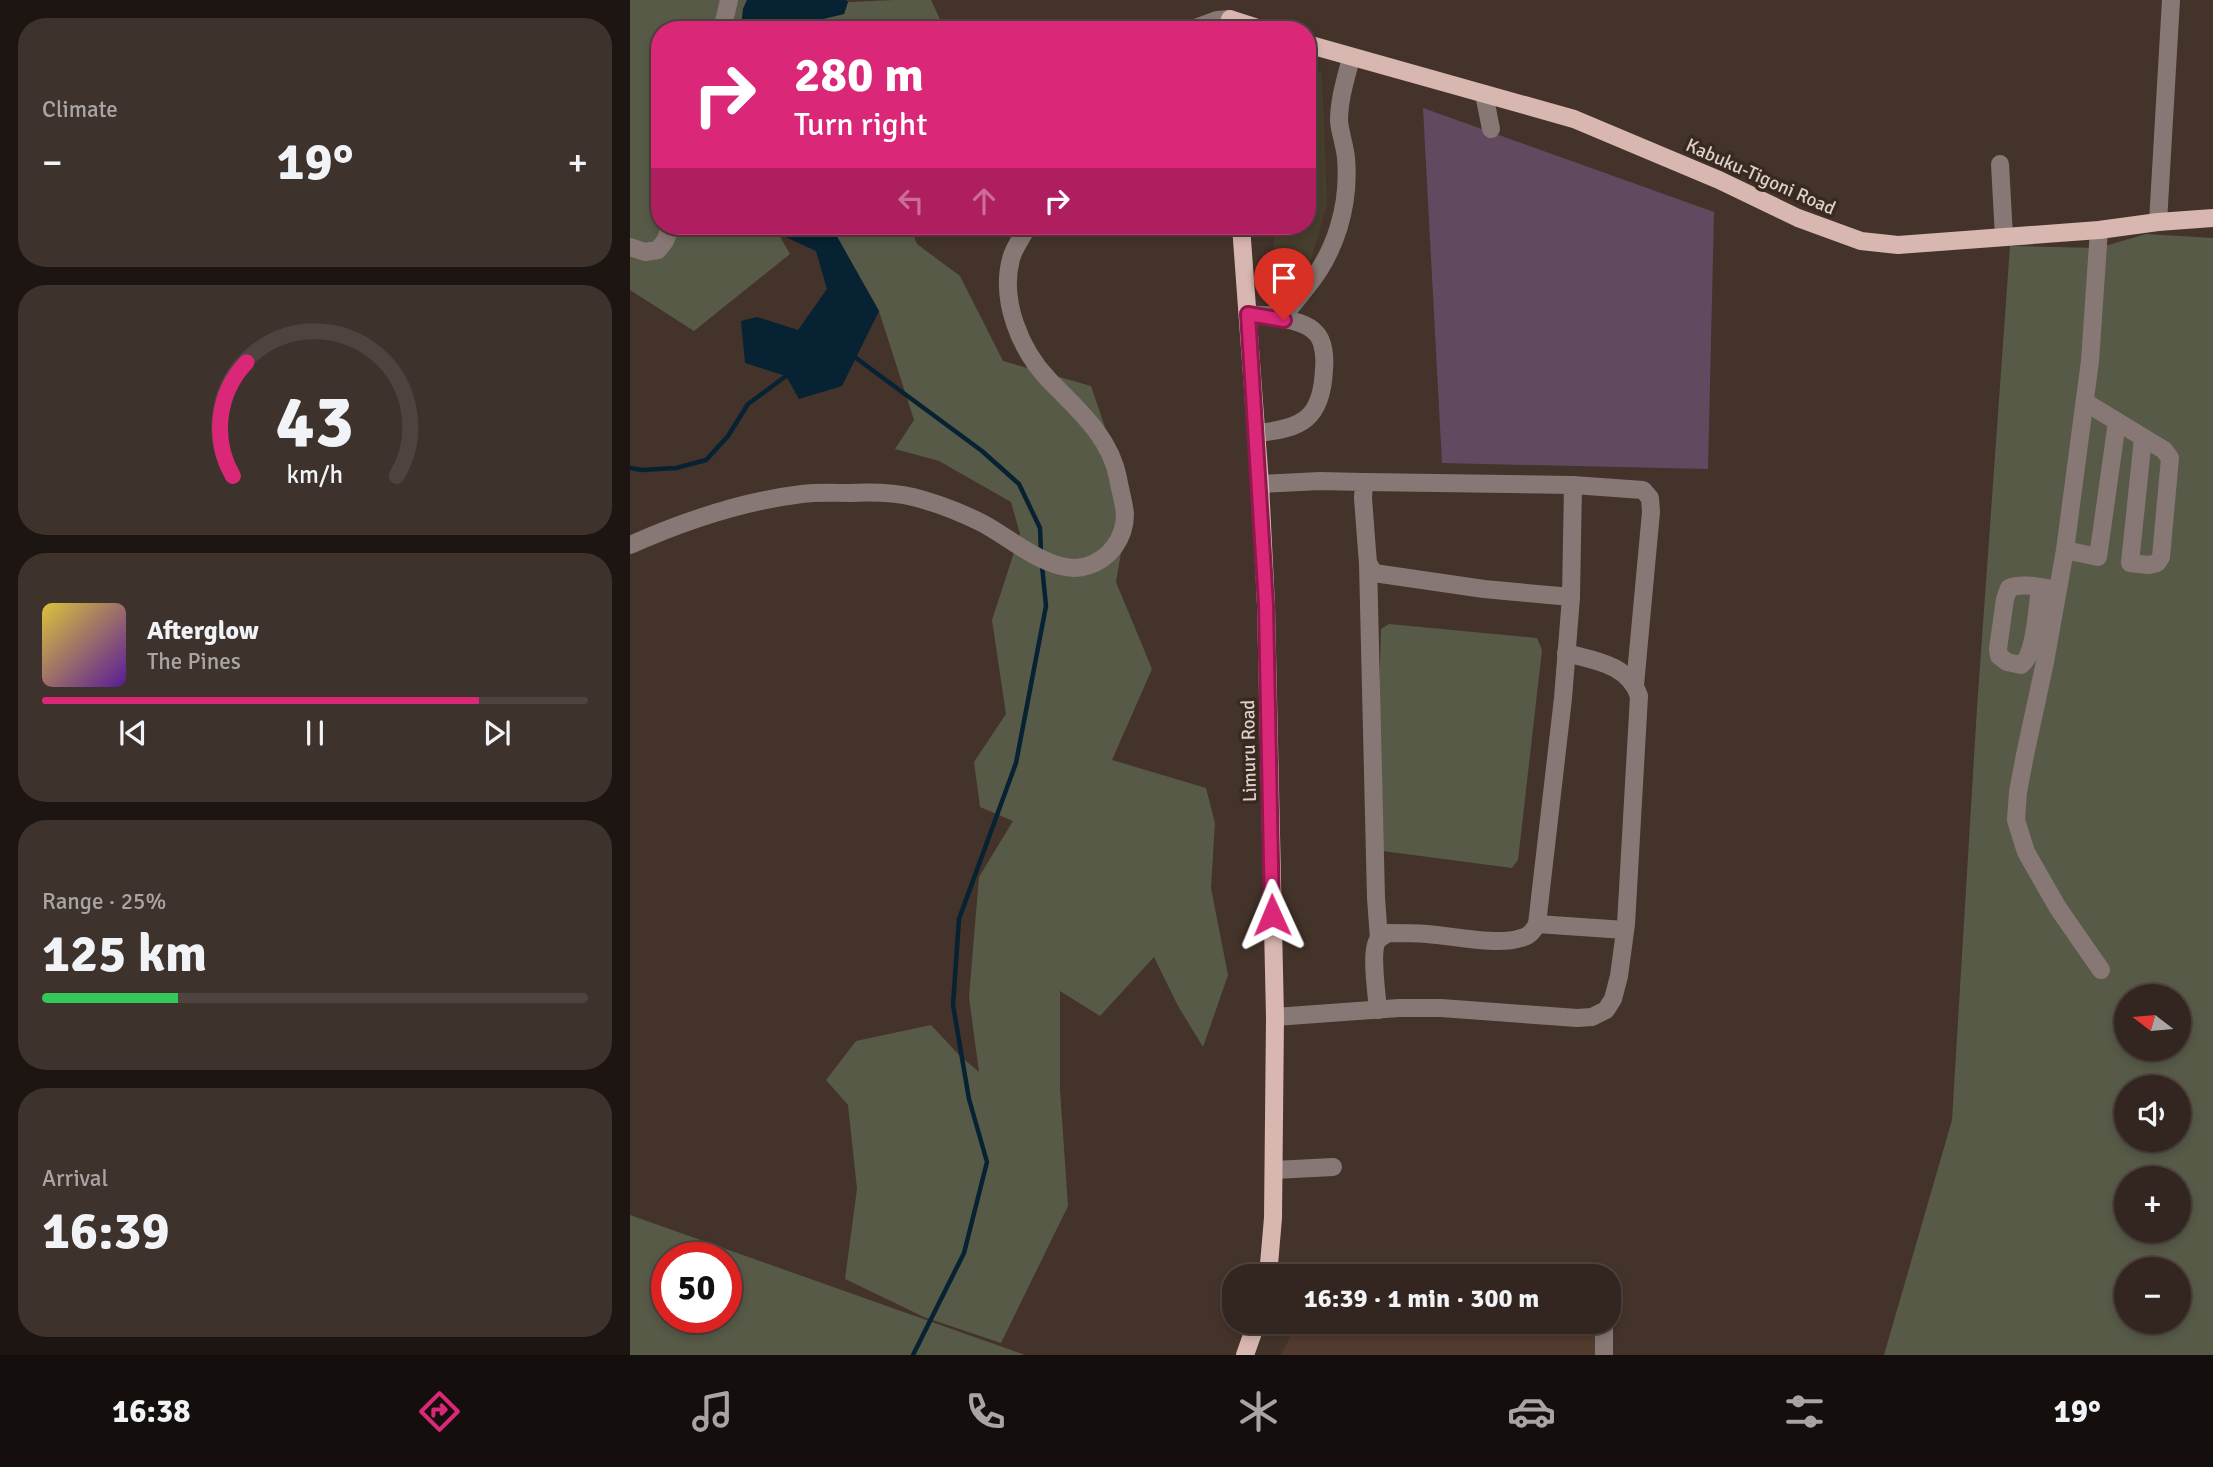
<!DOCTYPE html>
<html lang="en">
<head>
<meta charset="utf-8">
<style>
	:root { --surface:#332620; --page:#3e322d; --text:#f1f3f6; --muted:#a9a5a5; --line:#4e433e; --accent:#db2777 }
	body { margin:0; font-family:Signika,sans-serif; background:var(--page); color:var(--text); height:100vh; display:flex; flex-direction:column; font-size:26px; white-space:nowrap }
	* { box-sizing:border-box; margin:0 }
	p { font-size:23px; color:var(--muted) }
	.icon { flex:none; width:38px; height:38px; fill:none; stroke:currentColor; stroke-width:2; stroke-linecap:round; stroke-linejoin:round }
	.map { position:relative; flex:1; overflow:hidden }
	.sheet { display:flex; flex-direction:column; gap:18px; padding:18px; background:#1c1512; width:630px }
	.sheet>* { flex:none }
	.hud { position:absolute; left:21px; top:21px; width:665px; height:214px; border-radius:28px; box-shadow:0 4px 10px #0003,0 0 0 2px var(--line); background:#db2777; color:#fff; overflow:hidden }
	.needle { width:46px; rotate:286deg }
	.controls { position:absolute; left:1484px; top:984px; display:grid; gap:14px }
	.controls a { display:grid; place-items:center; width:77px; height:77px; border-radius:50%; background:var(--surface); box-shadow:0 4px 10px #0003,0 0 0 2px var(--line); font-size:35px }
	.speed { position:absolute; left:21px; top:1242px; display:flex; gap:14px; font-size:35px; font-weight:700; text-align:center }
	.speed>* { display:grid; place-content:center; width:91px; height:91px; border-radius:50%; background:var(--surface); box-shadow:0 4px 10px #0003,0 0 0 2px var(--line); line-height:1 }
	.speed .limit { border:10px solid #d22; background:#fff; color:#111 }
	.pin { position:absolute; display:grid; place-items:center; width:60px; height:60px; color:#fff; margin:-72px -30px; border-radius:50% 50% 50% 0; rotate:-45deg; box-shadow:0 0 7px #0007 }
	.pin .icon { rotate:45deg }
	.me { position:absolute; width:77px; margin:-38px; rotate:359deg; stroke-linejoin:round; filter:drop-shadow(0 0 5px #0008) }
	.turn { display:flex; align-items:center; gap:24px; height:147px; padding:0 28px; font-size:32px }
	.turn .icon { width:91px; height:91px; stroke-width:2.5 }
	.turn b { display:block; font-size:49px; line-height:60px }
	.lanes { display:flex; align-items:center; height:66px; padding:0 28px; background:#0003; justify-content:center; gap:35px; direction:ltr }
	.lanes .off { opacity:.35 }
	.big { font-size:52px; font-weight:700; line-height:1.1 }
	.sheet .tile { flex:1; display:flex; flex-direction:column; justify-content:center; gap:10px; min-width:0; padding:0 24px; border-radius:28px; background:var(--page) }
	.sheet .dial { align-items:center; gap:0 }
	.dial svg { height:182px; overflow:visible; fill:none; stroke:var(--line); stroke-width:7; stroke-linecap:round; text-anchor:middle }
	.dial text { fill:var(--text); stroke:none }
	.song { display:flex; align-items:center; gap:21px }
	.cover { width:84px; height:84px; border-radius:10px; background:linear-gradient(135deg,hsl(50 70% 55%),hsl(270 70% 35%)) }
	.played { height:7px; border-radius:4px; background:linear-gradient(90deg,var(--accent) 80%,var(--line) 80%) }
	.keys { display:flex; justify-content:space-around; direction:ltr }
	.heat { display:flex; justify-content:space-between; align-items:center; font-size:38px; direction:ltr }
	.charge { height:10px; border-radius:5px; background:linear-gradient(90deg,#34c759 25%,var(--line) 0) }
	.trip { position:absolute; left:592px; top:1264px; width:399px; height:70px; border-radius:28px; background:var(--surface); box-shadow:0 4px 10px #0003,0 0 0 2px var(--line); font-weight:700; line-height:70px; text-align:center }
	.tab-bar { display:flex; height:112px; justify-content:space-around; align-items:center; background:#140f0d; color:var(--muted) }
	.tab-bar .icon { width:49px; height:49px }
	.tab-bar .on { color:var(--accent) }
	.tab-bar b { font-size:32px; color:var(--text) }
	main { display:flex; flex:1; min-height:0 }
	.map>svg:first-child { display:block }
	.commercial { fill:#473e2d }
	.built { fill:#533b2f }
	.green { fill:#585a48; fill-rule:evenodd }
	.water { fill:#062233 }
	.lines { fill:none; stroke-linecap:round; stroke-linejoin:round }
	.stream { stroke:#062233; stroke-width:4.5 }
	.building { fill:#614a60 }
	.minor { stroke:#887875; stroke-width:18 }
	.major { stroke:#d8b7b1; stroke-width:18 }
	.route-casing { stroke:#8e194d; stroke-width:18 }
	.route { stroke:#db2777; stroke-width:12 }
	.labels { text-anchor:middle; stroke-width:7; stroke-linejoin:round; paint-order:stroke }
	.street-label { font-size:19px; fill:#dbd0ca; stroke:#3a2920 }
</style>
</head>
<body>
<main>
<section class="sheet">
<div class="tile"><p>Climate</p>
<div class="heat"><a>−</a><b class="big">19°</b><a>+</a></div>
</div>
<div class="tile dial"><svg viewBox="0 0 100 80">
<path d="M14 69A42 42 0 1 1 86 69"/>
<path d="M14 69A42 42 0 0 1 20 19" stroke="#db2777"/>
<text x="50" y="56" font-size="32" font-weight="700">43</text>
<text x="50" y="72" font-size="11">km/h</text>
</svg></div>
<div class="tile">
<div class="song"><i class="cover"></i><div><b>Afterglow</b><p>The Pines</p></div></div>
<div class="played"></div>
<div class="keys"><svg class="icon" aria-label="previous" viewBox="0 0 24 24"><path d="M18 5L8 12l10 7zM5 5v14"/></svg><svg class="icon" aria-label="pause" viewBox="0 0 24 24"><path d="M8 5v14M16 5v14"/></svg><svg class="icon" aria-label="next" viewBox="0 0 24 24"><path d="M6 5l10 7-10 7zM19 5v14"/></svg></div>
</div>
<div class="tile"><p>Range · 25%</p><b class="big">125 km</b><div class="charge"></div></div>
<div class="tile"><p>Arrival</p><b class="big">16:39</b></div>
</section>
<div class="map">
<svg width="1583" height="1355" viewBox="0 0 1583 1355">
	<rect width="100%" height="100%" fill="#44332a"/>
	<polygon class="commercial" points="692,71 697,205 681,260 669,283 655,297 644,294 644,226 677,226 677,72"/>
	<polygon class="built" points="668,1321 974,1321 972,1355 651,1355"/>
	<g class="green">
		<polygon points="0,0 117,0 113,9 111,30 30,30 30,226 144,226 160,254 64,331 0,290"/>
		<polygon points="264,0 301,0 315,30 179,30 184,21 214,14 218,2"/>
		<polygon points="201,226 280,226 287,244 330,276 373,361 461,386 500,501 486,582 522,669 482,760 576,788 585,823 581,888 598,975 573,1047 548,1006 524,957 470,1016 430,991 430,1090 438,1206 371,1343 294,1317 215,1279 227,1189 218,1105 196,1080 226,1041 301,1025 330,1056 349,1072 339,997 349,877 383,821 350,807 344,762 376,714 362,620 390,534 381,502 309,461 265,449 284,420 249,311"/>
		<path d="M1516 234 1583 238V1355H1254L1322 1120 1347 708 1380 246 1468 248ZM1496 996H1549V1048H1496ZM1496 1087H1549V1139H1496ZM1496 1178H1549V1230H1496ZM1496 1269H1549V1321H1496Z"/>
		<polygon points="759,624 907,638 912,650 888,860 882,868 745,850 751,629"/>
		<path d="M0 1215 395 1355H0ZM37 1258H96V1318H37Z"/>
	</g>
	<g class="water">
		<polygon points="117,0 216,0 218,2 214,14 184,21 179,30 111,30 113,9"/>
		<polygon points="144,226 201,226 249,311 212,386 169,399 156,376 115,363 111,321 127,317 168,330 197,289 186,251 149,234"/>
	</g>
	<g class="lines">
		<g class="stream">
			<polyline points="226,358 352,451 389,484 410,528 411,553"/>
			<polyline points="0,468 12,470 46,468 76,460 98,436 118,404 156,376"/>
			<polyline points="283,1355 334,1253 357,1162 339,1099 323,1005 329,919 386,763 416,606 412,566"/>
		</g>
	</g>
	<polygon class="building" points="793,108 1084,212 1078,469 812,463"/>
	<g class="lines">
		<g class="minor">
			<polyline points="92,30 99,0"/>
			<polyline points="560,30 587,20 600,19"/>
			<polyline points="854,94 861,129"/>
			<polyline points="1370,164 1374,237"/>
			<polyline points="1528,222 1541,0"/>
			<polyline points="1469,230 1460,361 1435,550 1415,662 1395,755 1388,792 1386,820 1396,852 1428,908 1471,970"/>
			<polyline points="0,247 15,252 28,250 35,241 41,226"/>
			<path d="M618 314C655 318 654 316 676 288 706 252 720 205 716 158 715 146 710 133 709 121 709 99 716 78 721 58"/>
			<polyline points="1455,402 1534,450 1540,458 1531,557 1527,563 1519,565 1500,563 1513,438"/>
			<path d="M626 433C672 429 692 419 694 369 695 358 694 341 686 333 675 321 656 320 641 316"/>
			<polyline points="734,482 943,485 941,597"/>
			<path d="M630 484 690 481 734 482 733 498 737 551 738 563 744 573 854 589 941 597 933 698 907 924C903 931 900 936 891 938 867 946 824 936 797 934 784 933 771 933 758 933 756 935 750 937 748 940 740 950 747 996 748 1010"/>
			<polyline points="943,485 1013,490 1020,498 1021,512 1005,685"/>
			<path d="M0 545C54 521 114 501 172 494 188 492 204 493 220 493 241 492 262 492 283 497 307 503 330 512 352 523 381 538 423 577 457 566 480 559 495 538 495 514 494 503 490 490 488 478 480 436 447 409 419 380 390 350 370 300 381 259 384 247 393 236 398 226"/>
			<polyline points="1435,550 1468,557 1487,422"/>
			<polyline points="738,563 746,898 749,939"/>
			<path d="M1410 588C1407 607 1406 655 1391 665L1377 662 1369 656 1368 649 1375 599 1379 588C1393 582 1413 588 1427 590"/>
			<polyline points="907,924 995,930"/>
			<path d="M645 1017 769 1008H811L947 1018 962 1017 976 1010 983 999 989 976 996 924 1009 696C998 664 965 661 936 653"/>
			<polyline points="644,1170 703,1167"/>
			<polyline points="974,1321 974,1355"/>
		</g>
		<g class="major">
			<polyline points="600,19 634,30"/>
			<polyline points="677,44 944,119 1089,180 1168,218 1231,241 1268,245 1469,230 1528,222 1583,218"/>
			<polyline points="611,226 630,484 636,605 645,1017 643,1218 638,1276"/>
			<polyline points="615,1355 627,1321"/>
		</g>
	</g>
	<g class="lines">
		<g class="route-casing">
			<polyline id="route" points="642,915 636,605 618,314 654,320"/>
		</g>
		<use href="#route" class="route"/>
	</g>
	<g class="labels">
		<g class="street-label">
			<text transform="translate(1131 176) rotate(24)" y="7">Kabuku-Tigoni Road</text>
			<text transform="translate(618 751) rotate(-91)" y="7">Limuru Road</text>
		</g>
	</g>
</svg>
<div class="controls">
<a><svg class="needle" viewBox="-14 -14 28 28"><path d="M0-13l5 13h-10z" fill="#e53935"/><path d="M0 13l5-13h-10z" fill="#a9a5a5"/></svg></a>
<a><svg class="icon" aria-label="sound" viewBox="0 0 24 24"><path d="M4 9h4l5-4v14l-5-4H4zM17 9q2 3 0 6"/></svg></a>
<a>+</a>
<a>−</a>
</div>
<div class="speed"><div class="limit">50</div></div>
<div class="pin" style="left:654px;top:320px;background:#d93025"><svg class="icon" aria-label="arrive" viewBox="0 0 24 24"><path d="M6 21V4h12l-3 4 3 4H6"/></svg></div>
<svg class="me" style="left:642px;top:915px" viewBox="-20 -20 40 40"><path d="M0-17L14 15 0 8-14 15z" fill="#db2777" stroke="#fff" stroke-width="4"/></svg>
<div class="trip">16:39 · 1 min · 300 m</div>
<div class="hud">
<div class="turn"><svg class="icon" aria-label="right" viewBox="0 0 24 24"><path d="M7 20v-9h11M14 6l5 5-5 5"/></svg><div><b>280 m</b>Turn right</div></div>
<div class="lanes"><svg class="icon off" aria-label="left" viewBox="0 0 24 24"><path d="M17 20v-9H6M10 6l-5 5 5 5"/></svg><svg class="icon off" aria-label="ahead" viewBox="0 0 24 24"><path d="M12 20V5M6 11l6-6 6 6"/></svg><svg class="icon" aria-label="right" viewBox="0 0 24 24"><path d="M7 20v-9h11M14 6l5 5-5 5"/></svg></div>
</div>
</div>
</main>
<nav class="tab-bar">
<b>16:38</b>
<svg class="icon on" aria-label="directions" viewBox="0 0 24 24"><path d="M12 3l9 9-9 9-9-9zM9 14v-3h6M13 9l2 2-2 2"/></svg>
<svg class="icon" aria-label="music" viewBox="0 0 24 24"><path d="M9 18V5l10-2v13"/><circle cx="6" cy="18" r="3"/><circle cx="16" cy="16" r="3"/></svg>
<svg class="icon" aria-label="phone" viewBox="0 0 24 24"><path d="M5 4h4l2 5-3 2q2 4 5 5l2-3 5 2v4C11 20 4 13 5 4z"/></svg>
<svg class="icon" aria-label="climate" viewBox="0 0 24 24"><path d="M12 3v18M4 7l16 10M4 17L20 7"/></svg>
<svg class="icon" aria-label="car" viewBox="0 0 24 24"><path d="M5 17H2v-5l4-1 3-4h7l3 4 3 1v5h-3M9 17h6M6 11h13"/><circle cx="7" cy="17" r="2"/><circle cx="17" cy="17" r="2"/></svg>
<svg class="icon" aria-label="filters" viewBox="0 0 24 24"><path d="M4 7h16M4 17h16"/><circle cx="9" cy="7" r="2"/><circle cx="15" cy="17" r="2"/></svg>
<b>19°</b>
</nav>
</body>
</html>
